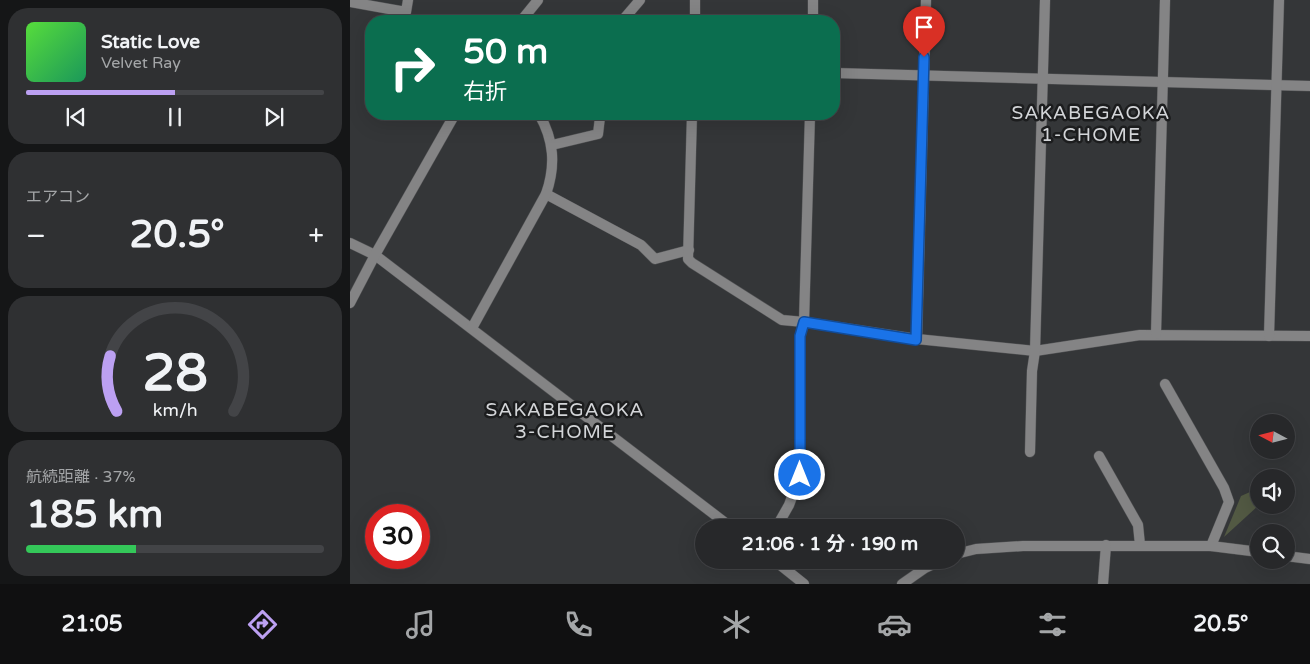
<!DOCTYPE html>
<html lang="ja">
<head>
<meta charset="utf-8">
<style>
	:root { --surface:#27282a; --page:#2f3032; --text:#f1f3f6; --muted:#a4a6a8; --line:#434447; --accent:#bca0f2 }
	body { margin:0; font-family:"Varela Round","Noto Sans JP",sans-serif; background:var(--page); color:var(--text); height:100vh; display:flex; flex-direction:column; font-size:19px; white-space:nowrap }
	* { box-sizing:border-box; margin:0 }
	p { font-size:16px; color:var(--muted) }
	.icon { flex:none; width:28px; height:28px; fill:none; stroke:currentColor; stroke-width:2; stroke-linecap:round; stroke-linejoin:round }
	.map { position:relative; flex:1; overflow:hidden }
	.details { display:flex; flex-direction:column; gap:8px; padding:8px; background:#151617; width:350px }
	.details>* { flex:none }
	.top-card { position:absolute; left:15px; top:15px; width:475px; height:105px; border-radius:20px; box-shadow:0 5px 20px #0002,0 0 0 1px var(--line); background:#0b6e4f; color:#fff; overflow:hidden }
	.needle { width:32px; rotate:277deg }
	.fabs { position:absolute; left:900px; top:414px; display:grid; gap:10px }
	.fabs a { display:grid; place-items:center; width:45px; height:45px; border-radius:50%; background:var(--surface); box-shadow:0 5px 20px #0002,0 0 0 1px var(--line); font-size:25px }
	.speed { position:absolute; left:15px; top:504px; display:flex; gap:10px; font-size:25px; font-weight:700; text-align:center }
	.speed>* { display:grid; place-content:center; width:65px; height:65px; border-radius:50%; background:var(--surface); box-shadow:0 5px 20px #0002,0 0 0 1px var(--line); line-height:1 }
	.speed .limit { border:8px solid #d22; background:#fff; color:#111 }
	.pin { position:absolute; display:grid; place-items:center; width:42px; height:42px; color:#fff; margin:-51px -21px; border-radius:50% 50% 50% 0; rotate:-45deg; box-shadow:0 0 5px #0007 }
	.pin .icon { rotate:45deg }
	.me { position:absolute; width:55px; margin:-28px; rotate:0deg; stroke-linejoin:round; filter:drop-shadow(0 0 4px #0008) }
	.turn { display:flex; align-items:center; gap:18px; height:105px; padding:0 15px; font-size:22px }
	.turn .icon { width:65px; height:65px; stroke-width:2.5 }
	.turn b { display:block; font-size:35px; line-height:42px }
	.big { font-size:38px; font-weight:700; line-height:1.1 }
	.details .widget { flex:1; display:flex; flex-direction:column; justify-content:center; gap:8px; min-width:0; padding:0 18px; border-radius:20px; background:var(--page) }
	.details .dial { align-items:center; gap:0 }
	.dial svg { height:130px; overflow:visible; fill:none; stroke:var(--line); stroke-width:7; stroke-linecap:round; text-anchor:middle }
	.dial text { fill:var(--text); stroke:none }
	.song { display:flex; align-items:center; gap:15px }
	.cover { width:60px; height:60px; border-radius:8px; background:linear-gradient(135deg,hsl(110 70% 55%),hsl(150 70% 35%)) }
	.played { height:5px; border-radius:2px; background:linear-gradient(90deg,var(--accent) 50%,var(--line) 50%) }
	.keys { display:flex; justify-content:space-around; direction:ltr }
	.heat { display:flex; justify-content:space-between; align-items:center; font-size:28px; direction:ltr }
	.charge { height:8px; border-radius:4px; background:linear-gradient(90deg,#34c759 37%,var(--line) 0) }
	.trip { position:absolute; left:345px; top:519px; width:270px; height:50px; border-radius:25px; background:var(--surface); box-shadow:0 5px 20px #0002,0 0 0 1px var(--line); font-weight:700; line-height:50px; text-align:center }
	.menu { display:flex; height:80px; justify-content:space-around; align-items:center; background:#101011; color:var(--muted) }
	.menu .icon { width:35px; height:35px }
	.menu .selected { color:var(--accent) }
	.menu b { font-size:22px; color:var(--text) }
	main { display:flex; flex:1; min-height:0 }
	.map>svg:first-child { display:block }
	.green { fill:#525943 }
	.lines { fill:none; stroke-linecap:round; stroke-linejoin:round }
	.minor-casing { stroke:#525355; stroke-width:11 }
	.minor { stroke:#848485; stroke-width:10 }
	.route-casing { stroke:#114b97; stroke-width:12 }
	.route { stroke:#1a73e8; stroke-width:9 }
	.labels { text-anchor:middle; stroke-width:5; stroke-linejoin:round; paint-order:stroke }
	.neighbourhood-label { font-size:19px; letter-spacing:1px; fill:#d3d5d8; stroke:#1c1d1e }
</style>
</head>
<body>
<main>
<section class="details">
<div class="widget">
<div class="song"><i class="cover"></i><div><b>Static Love</b><p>Velvet Ray</p></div></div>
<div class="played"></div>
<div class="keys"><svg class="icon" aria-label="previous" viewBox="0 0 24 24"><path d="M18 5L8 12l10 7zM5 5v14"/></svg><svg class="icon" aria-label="pause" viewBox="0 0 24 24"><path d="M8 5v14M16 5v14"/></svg><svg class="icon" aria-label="next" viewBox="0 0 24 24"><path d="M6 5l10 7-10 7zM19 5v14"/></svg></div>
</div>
<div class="widget"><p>エアコン</p>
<div class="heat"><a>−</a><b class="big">20.5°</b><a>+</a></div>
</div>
<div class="widget dial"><svg viewBox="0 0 100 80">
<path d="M14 69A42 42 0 1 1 86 69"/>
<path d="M14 69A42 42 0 0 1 10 35" stroke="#bca0f2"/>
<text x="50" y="56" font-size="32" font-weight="700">28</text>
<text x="50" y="72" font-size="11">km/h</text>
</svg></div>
<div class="widget"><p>航続距離 · 37%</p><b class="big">185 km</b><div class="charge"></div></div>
</section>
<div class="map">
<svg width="960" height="584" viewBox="0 0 960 584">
	<rect width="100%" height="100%" fill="#343638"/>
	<polygon class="green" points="909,488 909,505 874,537 891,496"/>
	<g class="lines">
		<g class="minor-casing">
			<g id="minor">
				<polyline points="0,2 56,12 58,0"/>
				<polyline points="171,21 188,0"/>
				<polyline points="272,21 290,0"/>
				<polyline points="345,21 345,0"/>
				<polyline points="463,21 463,0"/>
				<polyline points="484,73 960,86"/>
				<path d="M189 114C204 140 206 165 196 194L291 245 305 259 339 250"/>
				<polyline points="342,114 338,259 342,263 432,320 454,322 567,339 685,351 790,335 960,336"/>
				<polyline points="202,145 248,134 250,117"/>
				<polyline points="0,243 25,255 382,528"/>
				<polyline points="0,303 25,255 105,114"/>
				<polyline points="122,328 196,194"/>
				<polyline points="806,334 815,0"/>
				<polyline points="919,336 929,0"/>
				<polyline points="567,339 576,0"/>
				<polyline points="815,384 874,488 879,502 861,546"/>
				<polyline points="680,452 682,371 685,351 695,0"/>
				<polyline points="749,456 788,525 790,545"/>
				<polyline points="426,528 439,505 450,475 450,336 454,322 460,114"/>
				<polyline points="606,554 626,549 673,546 861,546 909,552"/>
				<polyline points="936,556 960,559"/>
				<polyline points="424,560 454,584"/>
				<polyline points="552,584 575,568 592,560"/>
				<polyline points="753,584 756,545"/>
			</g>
		</g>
		<use href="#minor" class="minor"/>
	</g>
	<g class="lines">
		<g class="route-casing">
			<polyline id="route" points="450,475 450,336 454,322 566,340 574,57"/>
		</g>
		<use href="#route" class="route"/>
	</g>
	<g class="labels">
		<g class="neighbourhood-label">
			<text x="741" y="119">SAKABEGAOKA<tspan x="741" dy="22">1-CHOME</tspan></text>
			<text x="215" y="416">SAKABEGAOKA<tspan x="215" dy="22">3-CHOME</tspan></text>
		</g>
	</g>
</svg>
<div class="fabs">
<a><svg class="needle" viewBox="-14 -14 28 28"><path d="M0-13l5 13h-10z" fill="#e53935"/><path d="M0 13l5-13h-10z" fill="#a4a6a8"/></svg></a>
<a><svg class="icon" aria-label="sound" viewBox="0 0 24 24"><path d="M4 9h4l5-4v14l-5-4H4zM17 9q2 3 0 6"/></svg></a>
<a><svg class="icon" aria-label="search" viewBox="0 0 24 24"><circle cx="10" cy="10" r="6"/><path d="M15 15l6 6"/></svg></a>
</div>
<div class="speed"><div class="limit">30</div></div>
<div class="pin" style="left:574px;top:57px;background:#d93025"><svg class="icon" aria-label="arrive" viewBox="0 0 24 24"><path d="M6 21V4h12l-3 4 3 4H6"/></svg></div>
<svg class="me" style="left:450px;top:475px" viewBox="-20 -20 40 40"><circle r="17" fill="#1a73e8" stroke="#fff" stroke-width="3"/><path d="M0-11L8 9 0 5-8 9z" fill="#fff"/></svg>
<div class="trip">21:06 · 1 分 · 190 m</div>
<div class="top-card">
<div class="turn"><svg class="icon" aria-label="right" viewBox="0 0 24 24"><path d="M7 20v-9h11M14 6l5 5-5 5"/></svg><div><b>50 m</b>右折</div></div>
</div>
</div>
</main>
<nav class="menu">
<b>21:05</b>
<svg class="icon selected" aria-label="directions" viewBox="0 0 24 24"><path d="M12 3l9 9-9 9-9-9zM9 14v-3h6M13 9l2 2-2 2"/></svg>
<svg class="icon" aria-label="music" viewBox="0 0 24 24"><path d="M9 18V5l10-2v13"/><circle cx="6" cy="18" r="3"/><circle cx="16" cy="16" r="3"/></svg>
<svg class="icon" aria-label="phone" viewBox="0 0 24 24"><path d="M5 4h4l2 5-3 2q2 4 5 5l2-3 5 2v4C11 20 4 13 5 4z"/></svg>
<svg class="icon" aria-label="climate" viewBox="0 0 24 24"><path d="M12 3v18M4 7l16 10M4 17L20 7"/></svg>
<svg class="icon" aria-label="car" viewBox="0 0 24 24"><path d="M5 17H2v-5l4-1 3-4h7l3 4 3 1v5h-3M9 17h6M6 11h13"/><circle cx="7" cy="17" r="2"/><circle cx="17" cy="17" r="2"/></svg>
<svg class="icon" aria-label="filters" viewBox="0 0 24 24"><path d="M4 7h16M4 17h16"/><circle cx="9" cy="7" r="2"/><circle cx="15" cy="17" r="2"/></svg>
<b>20.5°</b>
</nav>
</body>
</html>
